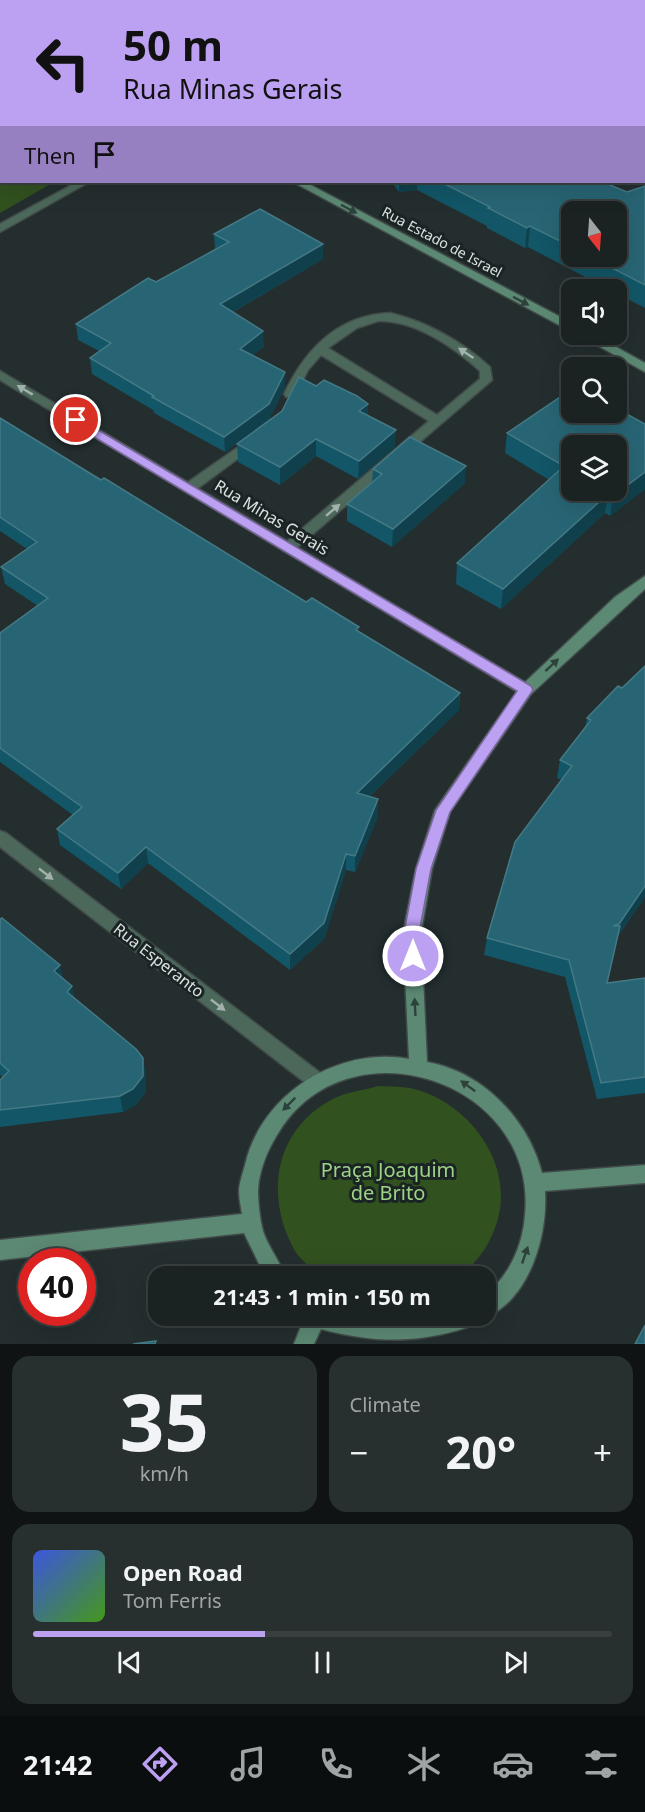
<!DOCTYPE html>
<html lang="en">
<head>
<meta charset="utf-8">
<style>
	:root { --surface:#1b2222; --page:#282f2f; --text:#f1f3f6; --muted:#a0a4a5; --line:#393f40; --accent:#bca0f2 }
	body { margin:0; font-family:"Noto Sans",sans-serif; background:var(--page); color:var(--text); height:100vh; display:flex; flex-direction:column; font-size:22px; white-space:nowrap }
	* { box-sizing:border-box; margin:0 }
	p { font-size:20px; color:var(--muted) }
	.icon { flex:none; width:33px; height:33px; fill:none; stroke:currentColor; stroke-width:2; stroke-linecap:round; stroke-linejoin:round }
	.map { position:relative; height:1344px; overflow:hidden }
	.drawer { display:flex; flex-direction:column; gap:12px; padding:12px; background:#0f1313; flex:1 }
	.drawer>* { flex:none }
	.hud { position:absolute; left:0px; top:0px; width:645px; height:183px; box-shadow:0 6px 24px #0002,0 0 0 2px var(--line); background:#bca0f2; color:#111; overflow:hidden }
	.needle { width:39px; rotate:163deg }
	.buttons { position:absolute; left:561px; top:201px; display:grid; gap:12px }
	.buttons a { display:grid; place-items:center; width:66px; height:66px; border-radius:12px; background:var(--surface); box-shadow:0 6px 24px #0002,0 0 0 2px var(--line); font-size:30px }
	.speed { position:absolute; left:18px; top:1248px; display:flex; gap:12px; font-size:30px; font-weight:700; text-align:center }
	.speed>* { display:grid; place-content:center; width:78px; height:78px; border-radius:50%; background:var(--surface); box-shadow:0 6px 24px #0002,0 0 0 2px var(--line); line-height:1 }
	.speed .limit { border:9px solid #d22; background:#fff; color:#111 }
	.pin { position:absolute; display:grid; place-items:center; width:51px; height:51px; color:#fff; margin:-26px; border:3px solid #fff; border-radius:50%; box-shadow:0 2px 6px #0007 }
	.me { position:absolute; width:66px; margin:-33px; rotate:0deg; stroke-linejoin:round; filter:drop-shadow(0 0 4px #0008) }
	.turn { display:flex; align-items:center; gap:21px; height:126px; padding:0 24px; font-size:27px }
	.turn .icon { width:78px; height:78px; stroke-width:2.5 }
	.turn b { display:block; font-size:42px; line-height:51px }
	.then { display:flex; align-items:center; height:57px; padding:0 24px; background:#0003; gap:12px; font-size:22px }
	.big { font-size:45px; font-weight:700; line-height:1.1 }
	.drawer .widget { flex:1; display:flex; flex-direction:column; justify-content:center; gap:9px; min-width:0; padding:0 21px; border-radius:18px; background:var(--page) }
	.drawer .dial { align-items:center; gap:0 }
	.dial b { font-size:78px; line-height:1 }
	.song { display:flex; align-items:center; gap:18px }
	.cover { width:72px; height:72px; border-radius:9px; background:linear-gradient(135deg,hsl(230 70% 55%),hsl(100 70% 35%)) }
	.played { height:6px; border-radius:3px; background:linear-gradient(90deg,var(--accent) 40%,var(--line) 40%) }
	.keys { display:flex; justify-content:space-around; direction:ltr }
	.heat { display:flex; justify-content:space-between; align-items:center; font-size:33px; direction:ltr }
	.drawer .tiles { flex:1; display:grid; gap:12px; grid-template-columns:1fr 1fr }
	.widget:last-child { grid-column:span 2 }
	.trip { position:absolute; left:148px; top:1266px; width:348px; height:60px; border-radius:18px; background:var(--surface); box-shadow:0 6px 24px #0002,0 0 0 2px var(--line); font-weight:700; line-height:60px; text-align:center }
	.menu { display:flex; height:96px; justify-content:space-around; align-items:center; background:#0b0e0e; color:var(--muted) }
	.menu .icon { width:42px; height:42px }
	.menu .selected { color:var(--accent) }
	.menu b { font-size:27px; color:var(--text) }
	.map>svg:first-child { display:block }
	.green { fill:#31511f }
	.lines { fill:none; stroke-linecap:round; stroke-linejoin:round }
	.lane-casing { stroke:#414b4a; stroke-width:3 }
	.street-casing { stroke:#414b4a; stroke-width:3 }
	.secondary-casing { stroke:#414b4a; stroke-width:3 }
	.lane { fill:#4c685b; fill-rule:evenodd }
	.street { fill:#4c685b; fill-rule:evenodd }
	.secondary { fill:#5c8974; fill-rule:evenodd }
	.wall { fill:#125667; fill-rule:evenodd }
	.shaded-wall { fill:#10404b }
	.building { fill:#286574; stroke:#447985; stroke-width:1.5; fill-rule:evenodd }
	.oneway { fill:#2e423c }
	.oneway2 { fill:#a2b1ab }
	.route { fill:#bca0f2; stroke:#7a689d; stroke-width:1.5 }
	.labels { text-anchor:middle; stroke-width:6; stroke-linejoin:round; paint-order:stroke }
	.far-street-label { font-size:14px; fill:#dbe1e0; stroke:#1b2424 }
	.street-label { font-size:16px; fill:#dbe1e0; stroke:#1b2424 }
	.near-park-label { font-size:20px; fill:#9ed285; stroke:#1b2424 }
</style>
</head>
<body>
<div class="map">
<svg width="645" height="1344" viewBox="0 0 645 1344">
	<rect width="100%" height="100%" fill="#242e2e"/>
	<g class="green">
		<polygon points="0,28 2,182 54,182 0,213"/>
		<path d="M378 1086C390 1087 403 1086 414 1089 472 1104 518 1169 495 1228 488 1248 476 1262 461 1276H320C312 1268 301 1261 295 1251 265 1198 273 1133 329 1101 344 1092 362 1091 378 1086Z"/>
	</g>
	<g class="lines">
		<g class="lane-casing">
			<g id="lane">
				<path d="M390 313C428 322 462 342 490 367L492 380 293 551H283L281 548 283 545 429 421 321 355 308 370 294 397H286L284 394C305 350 337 315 390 313ZM378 321C415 320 454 347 480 371V379L437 415 328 348 357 328Z"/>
				<polygon points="254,436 261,440 259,443 194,491 184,491 182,488 184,485"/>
			</g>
		</g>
		<g class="street-casing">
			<g id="street">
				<polygon points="77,182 89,182 0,232 0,224"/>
				<polygon points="0,371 531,686 534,690 531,694 521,694 0,380"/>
				<polygon points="0,831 6,833 323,1075 326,1081 323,1087 317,1089 311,1087 0,847"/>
			</g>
		</g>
		<g class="secondary-casing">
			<g id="secondary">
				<polygon points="0,20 2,20 2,27 0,26"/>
				<rect x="644" y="36" width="1" height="7"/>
				<rect x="644" y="84" width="1" height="6"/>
				<polygon points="293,182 305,182 572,323 572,332"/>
				<polygon points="577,334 593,334 645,363 645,372"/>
				<path d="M645 576V589L531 694 450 812 432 869 421 933 427 1062C483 1072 528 1119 542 1173L645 1165V1183L545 1191C548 1234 530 1299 486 1317L482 1316H486V1294C510 1275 523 1244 525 1215 538 1079 345 1018 277 1135 267 1151 259 1171 258 1190 258 1202 260 1220 263 1231 268 1247 280 1261 285 1276H265L244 1233 0 1260V1240L242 1214C241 1207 239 1199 239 1192 239 1183 243 1173 245 1165 261 1094 338 1046 409 1059L403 933 416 869 435 810 521 686 615 597Z"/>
				<path d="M305 1316C336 1312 365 1326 396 1326 426 1325 453 1313 482 1316L479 1323C425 1344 376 1344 321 1329L314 1344H294Z"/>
			</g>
		</g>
		<use href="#lane" class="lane"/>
		<use href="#street" class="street"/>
		<use href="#secondary" class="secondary"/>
	</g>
	<g class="wall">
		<path d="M392 182H603L627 192 645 186V308L616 293V290H610L528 247 525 248 487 228V226L417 190 399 192ZM572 212 616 256H572Z"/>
		<polygon points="214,234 323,259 233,312 264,347 252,355 285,387 269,420 225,452 154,413 153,410 92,374 90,358 99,351 78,340 76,324 156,282 216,249 215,249"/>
		<polygon points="368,416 395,447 358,479 316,456 280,485 238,462 237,444"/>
		<polygon points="0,418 101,480 306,602 359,632 460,693 459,710 369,797 378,799 378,816 355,872 346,870 324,939 290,970 148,863 121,889 60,845 57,829 73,815 0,762 0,633 38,606 5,584 1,567 27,549 0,531"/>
		<polygon points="645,424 645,489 610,516 605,513 501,609 456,584 457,563 549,480 505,453 507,433"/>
		<polygon points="373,469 465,483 392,547 347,521 347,504 372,483"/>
		<polygon points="645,666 645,897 618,936 607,983 645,978 645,1093 597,1099 565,977 484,955 487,938 562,780 557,778 560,760 585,728 587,718 622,688"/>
		<polygon points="0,919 63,979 75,999 146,1074 146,1092 136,1105 123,1112 0,1127 0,1080 3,1077 0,1075"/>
	</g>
	<g class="shaded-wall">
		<polygon points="399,182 417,182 417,190 399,192"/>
		<polygon points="530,226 528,247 525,248 527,228"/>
		<polygon points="323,244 323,259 220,319 220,304"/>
		<polygon points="263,331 264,347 241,364 240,349"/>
		<polygon points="285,372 285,387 269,420 225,452 224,437"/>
		<polygon points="368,404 368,421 359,411"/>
		<polygon points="396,430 395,447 358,479 359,461"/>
		<polygon points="316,439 316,456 280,485 280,467"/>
		<polygon points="466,466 465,483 392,547 393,529"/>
		<polygon points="645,472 645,489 610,516 613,496"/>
		<polygon points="609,493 605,513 501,609 503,589"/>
		<polygon points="460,693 459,710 356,809 357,793"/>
		<polygon points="378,799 378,816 355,872 355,856"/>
		<polygon points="146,847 148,863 121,889 118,873"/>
		<polygon points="346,854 346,870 324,939 290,970 290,954"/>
		<polygon points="645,886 645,897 614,941 613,926"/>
		<polygon points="60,965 64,982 54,971"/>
		<polygon points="72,986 76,1003 67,992"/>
		<polygon points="143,1058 146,1074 146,1092 136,1105 123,1112 120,1096"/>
	</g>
	<g class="building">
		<polygon points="198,0 572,0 573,2 199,2"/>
		<polygon points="441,182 603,182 627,192 645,186 645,285 589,256 616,256 616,212 572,212 572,247 530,226 527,228 488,208 490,207"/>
		<polygon points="260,209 323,244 220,304 263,331 240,349 285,372 269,404 224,437 152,397 154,396 90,358 111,343 76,324 148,278 156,282 229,242 214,234"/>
		<polygon points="299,377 316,386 324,380 357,396 368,404 359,411 396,430 359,461 316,439 280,467 237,444 282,411"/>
		<path d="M572 389V412H616V408L645 424V472L613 496 609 493 503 589 457 563 564 466 507 433ZM572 446H616V490H572Z"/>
		<polygon points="0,418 101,480 104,478 306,602 312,598 359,627 356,630 460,693 357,793 378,799 355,856 346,854 324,923 290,954 146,847 118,873 57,829 82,807 0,748 0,633 48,598 1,567 37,542 0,517"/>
		<polygon points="410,437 466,466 393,529 347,504 382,474 373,469"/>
		<polygon points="645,666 645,886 619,924 613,926 620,926 607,983 645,978 645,1077 601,1083 569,960 487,938 515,842 572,766 560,760 591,720 587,718 618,686 622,688"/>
		<polygon points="2,918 60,965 54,971 72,986 67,992 136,1049 143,1058 143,1076 133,1089 120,1096 0,1110 0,1080 9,1071 0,1063 0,919"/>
		<polygon points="645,1325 645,1344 635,1344"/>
		<polygon points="156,1341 155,1344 133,1344"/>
	</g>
	<defs><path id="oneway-solid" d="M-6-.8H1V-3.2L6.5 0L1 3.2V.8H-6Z" transform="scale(1.5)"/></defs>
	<g class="oneway">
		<use href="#oneway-solid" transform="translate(349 209) rotate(28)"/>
		<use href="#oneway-solid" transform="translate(521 301) rotate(28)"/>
		<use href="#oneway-solid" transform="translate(552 665) rotate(-43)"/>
		<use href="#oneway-solid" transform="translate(415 1007) rotate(-93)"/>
		<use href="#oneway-solid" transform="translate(468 1086) rotate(-144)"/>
		<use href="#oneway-solid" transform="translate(289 1104) rotate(135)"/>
		<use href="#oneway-solid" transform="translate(525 1255) rotate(-71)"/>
	</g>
	<g class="oneway2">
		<use href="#oneway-solid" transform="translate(466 353) rotate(-146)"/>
		<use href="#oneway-solid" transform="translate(25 390) rotate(-149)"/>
		<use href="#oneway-solid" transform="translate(333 510) rotate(-40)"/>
		<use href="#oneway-solid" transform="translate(46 874) rotate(38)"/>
		<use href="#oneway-solid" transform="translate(218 1005) rotate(38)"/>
	</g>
	<polygon class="route" points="76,417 531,686 533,690 531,693 450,812 431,869 419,933 421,956 418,960 413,962 407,960 404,933 416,869 436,810 517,691 71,423 71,418"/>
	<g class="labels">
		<g class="far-street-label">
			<text transform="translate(442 242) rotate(28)" y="5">Rua Estado de Israel</text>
		</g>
		<g class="street-label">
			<text transform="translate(272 517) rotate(31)" y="6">Rua Minas Gerais</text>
			<text transform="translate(159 960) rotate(38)" y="6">Rua Esperanto</text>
		</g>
		<g class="near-park-label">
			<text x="388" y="1177">Praça Joaquim<tspan x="388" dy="23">de Brito</tspan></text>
		</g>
	</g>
</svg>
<div class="buttons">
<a><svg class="needle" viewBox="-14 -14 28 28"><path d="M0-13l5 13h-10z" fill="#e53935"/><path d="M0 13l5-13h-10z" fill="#a0a4a5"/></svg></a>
<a><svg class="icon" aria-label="sound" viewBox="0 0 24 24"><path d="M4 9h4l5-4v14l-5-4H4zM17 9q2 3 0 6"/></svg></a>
<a><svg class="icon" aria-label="search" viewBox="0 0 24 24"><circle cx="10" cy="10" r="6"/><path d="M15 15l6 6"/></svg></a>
<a><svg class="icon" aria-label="layers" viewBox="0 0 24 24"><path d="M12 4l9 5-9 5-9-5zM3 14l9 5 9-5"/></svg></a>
</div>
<div class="speed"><div class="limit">40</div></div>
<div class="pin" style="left:76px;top:420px;background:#d93025"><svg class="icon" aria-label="arrive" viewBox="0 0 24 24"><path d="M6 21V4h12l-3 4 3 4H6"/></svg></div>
<svg class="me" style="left:413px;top:956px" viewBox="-20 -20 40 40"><circle r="17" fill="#bca0f2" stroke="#fff" stroke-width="3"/><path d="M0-11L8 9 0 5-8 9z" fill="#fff"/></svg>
<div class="trip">21:43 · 1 min · 150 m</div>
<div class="hud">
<div class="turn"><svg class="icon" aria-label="left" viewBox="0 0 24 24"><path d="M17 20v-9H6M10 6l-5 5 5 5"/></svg><div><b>50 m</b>Rua Minas Gerais</div></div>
<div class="then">Then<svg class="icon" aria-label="arrive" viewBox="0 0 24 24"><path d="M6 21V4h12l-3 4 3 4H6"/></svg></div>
</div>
</div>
<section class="drawer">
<div class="tiles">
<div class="widget dial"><b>35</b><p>km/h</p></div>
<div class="widget"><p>Climate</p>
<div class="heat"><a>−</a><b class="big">20°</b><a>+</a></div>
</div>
<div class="widget">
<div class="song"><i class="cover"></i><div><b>Open Road</b><p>Tom Ferris</p></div></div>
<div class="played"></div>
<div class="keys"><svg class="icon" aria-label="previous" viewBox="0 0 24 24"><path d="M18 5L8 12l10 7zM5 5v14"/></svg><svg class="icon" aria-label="pause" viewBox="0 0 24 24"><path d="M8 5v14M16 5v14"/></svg><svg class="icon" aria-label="next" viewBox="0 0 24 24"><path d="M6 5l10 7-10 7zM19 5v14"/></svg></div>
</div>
</div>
</section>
<nav class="menu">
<b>21:42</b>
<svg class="icon selected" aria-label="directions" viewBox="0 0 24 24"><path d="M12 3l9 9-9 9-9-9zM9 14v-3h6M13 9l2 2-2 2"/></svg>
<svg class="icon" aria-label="music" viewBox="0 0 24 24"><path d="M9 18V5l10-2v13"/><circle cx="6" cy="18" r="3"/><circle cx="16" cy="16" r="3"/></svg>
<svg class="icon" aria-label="phone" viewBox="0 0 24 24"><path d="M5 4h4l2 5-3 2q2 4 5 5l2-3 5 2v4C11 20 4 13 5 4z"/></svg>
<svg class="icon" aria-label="climate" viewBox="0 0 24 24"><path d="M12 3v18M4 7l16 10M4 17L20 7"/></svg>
<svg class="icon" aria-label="car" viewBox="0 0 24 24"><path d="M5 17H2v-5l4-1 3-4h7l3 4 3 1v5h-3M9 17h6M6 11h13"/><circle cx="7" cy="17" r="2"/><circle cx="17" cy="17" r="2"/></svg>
<svg class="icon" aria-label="filters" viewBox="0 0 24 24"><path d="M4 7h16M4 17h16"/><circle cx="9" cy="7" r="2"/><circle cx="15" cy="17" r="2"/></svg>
</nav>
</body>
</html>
